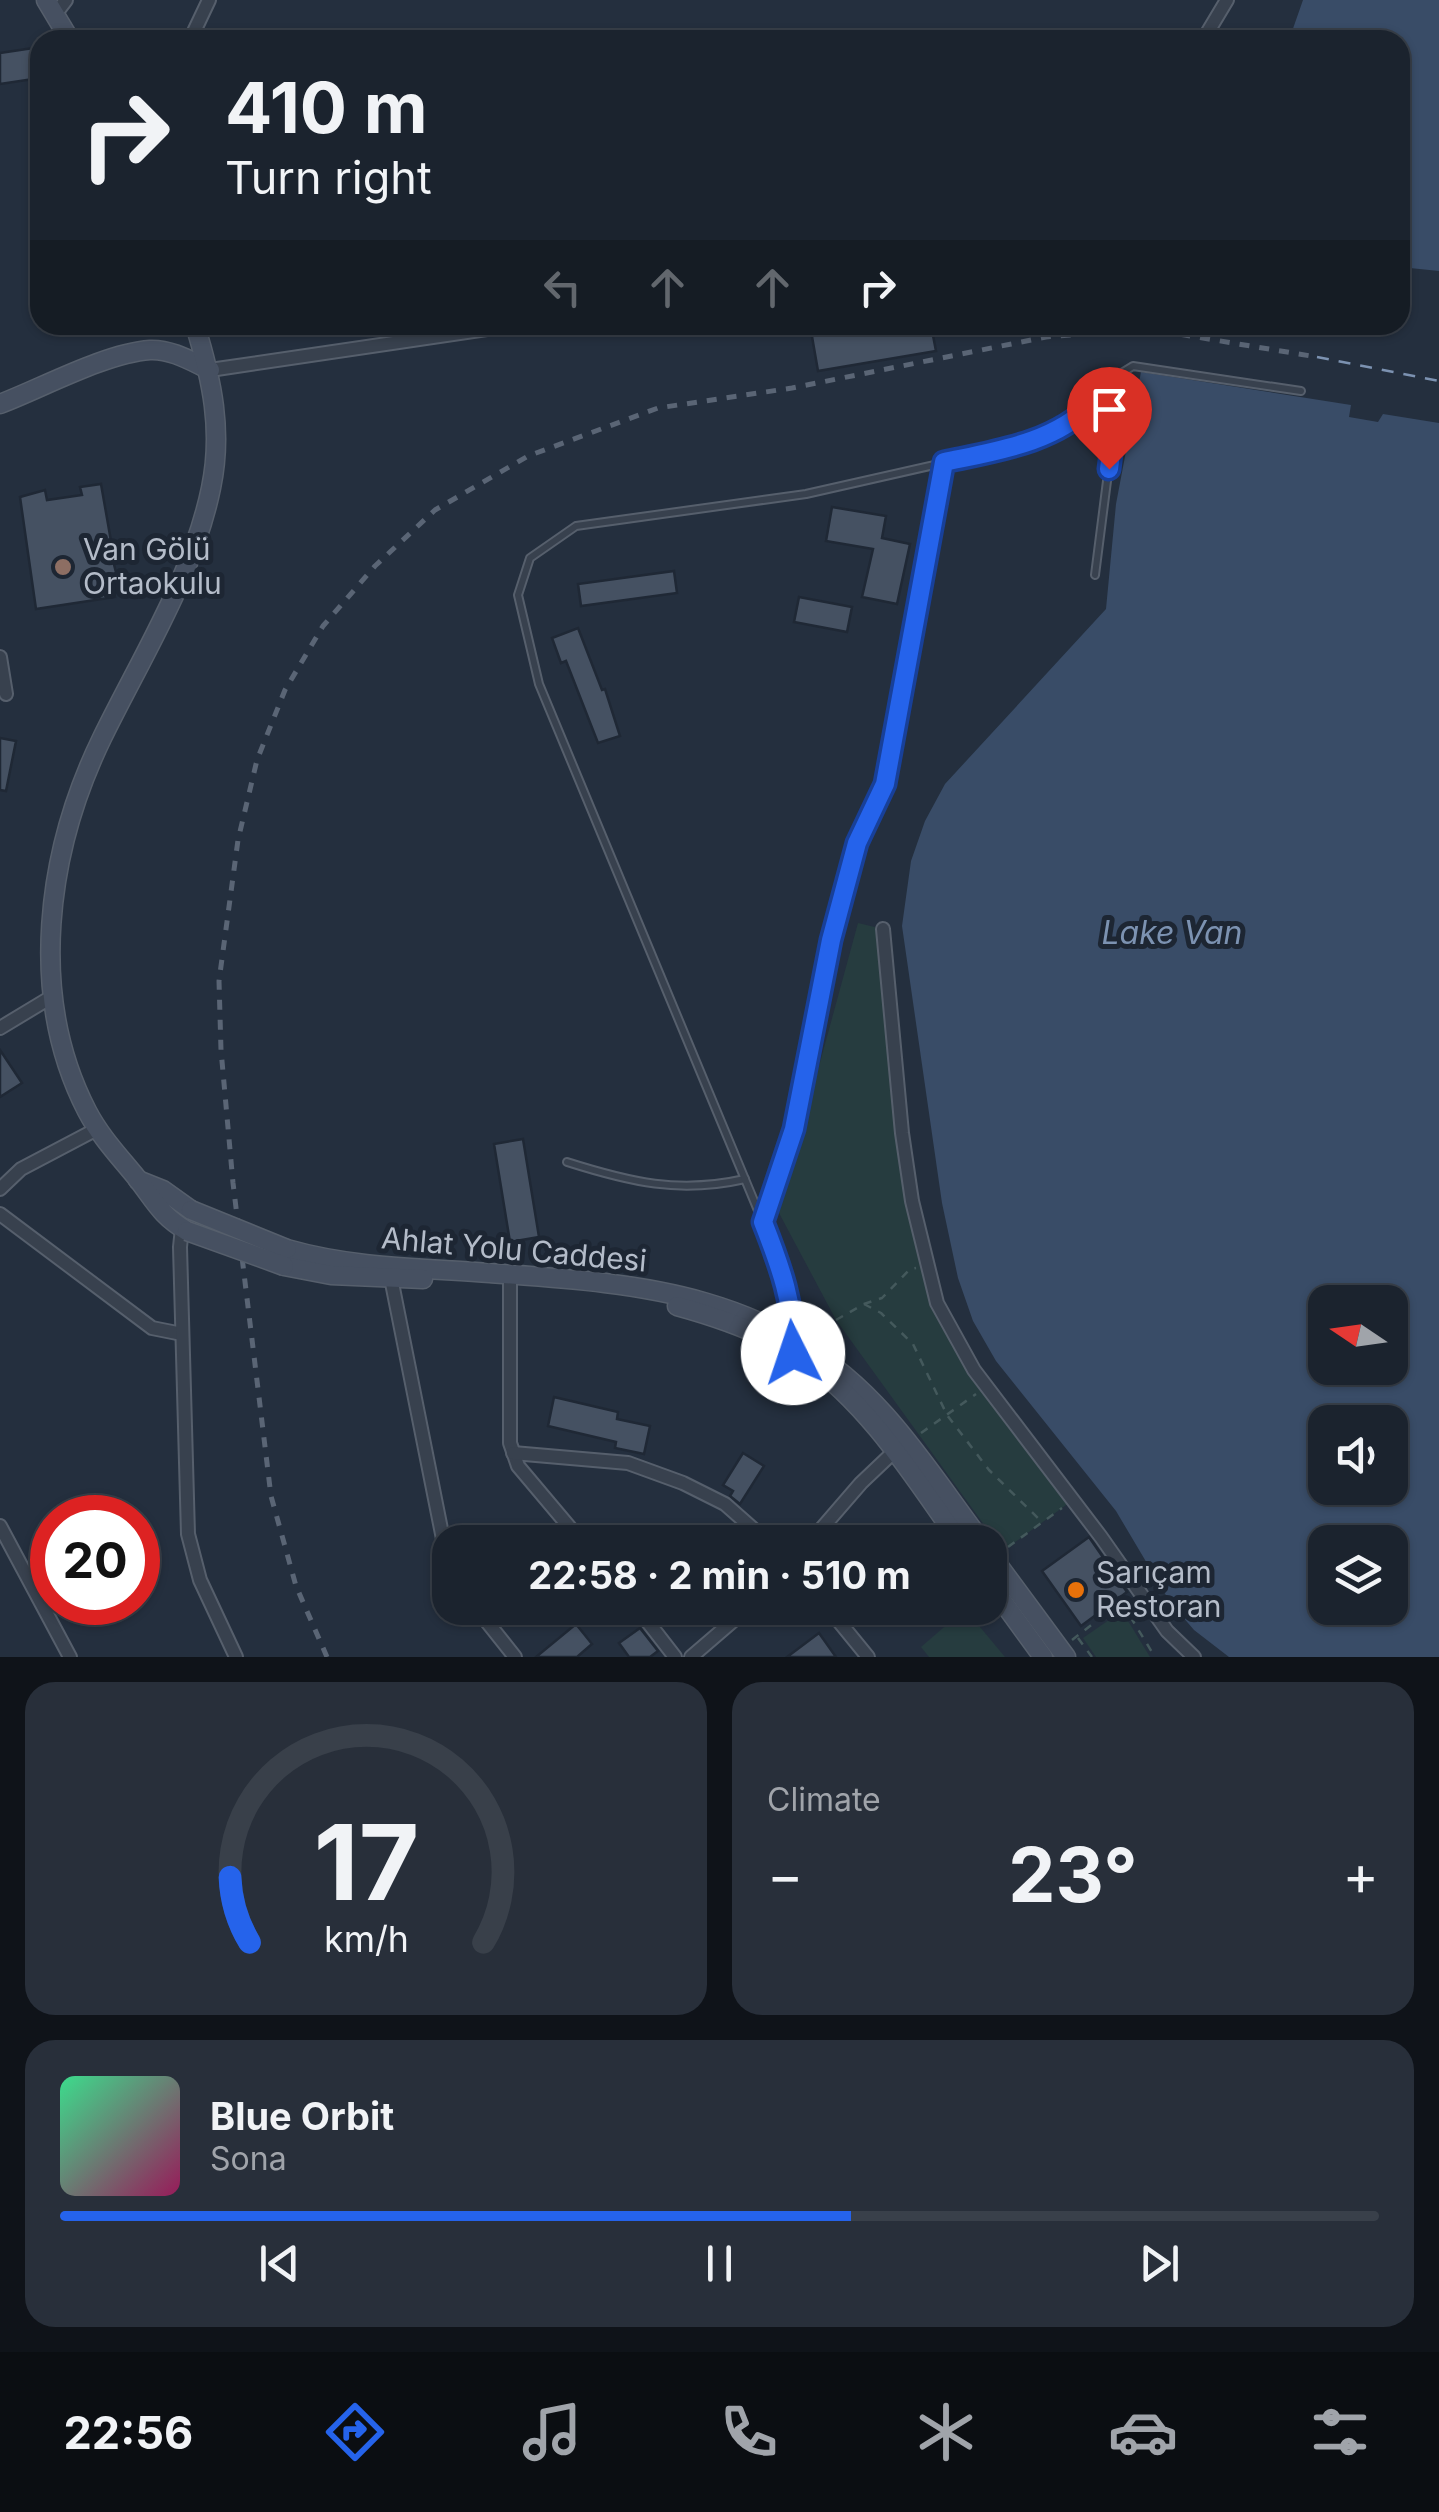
<!DOCTYPE html>
<html lang="en">
<head>
<meta charset="utf-8">
<style>
	:root { --surface:#1b232e; --page:#282f3a; --text:#f1f3f6; --muted:#a0a4aa; --line:#39404a; --accent:#2563eb }
	body { margin:0; font-family:Inter,sans-serif; background:var(--page); color:var(--text); height:100vh; display:flex; flex-direction:column; font-size:38px; white-space:nowrap }
	* { box-sizing:border-box; margin:0 }
	p { font-size:32px; color:var(--muted) }
	.icon { flex:none; width:55px; height:55px; fill:none; stroke:currentColor; stroke-width:2; stroke-linecap:round; stroke-linejoin:round }
	.map { position:relative; height:1657px; overflow:hidden }
	.details { display:flex; flex-direction:column; gap:25px; padding:25px; background:#0f1319; flex:1 }
	.details>* { flex:none }
	.banner { position:absolute; left:30px; top:30px; width:1380px; height:305px; border-radius:30px; box-shadow:0 2px 8px #0004,0 0 0 2px var(--line); background:#1b232e; color:var(--text); overflow:hidden }
	.needle { width:65px; rotate:283deg }
	.fabs { position:absolute; left:1308px; top:1285px; display:grid; gap:20px }
	.fabs a { display:grid; place-items:center; width:100px; height:100px; border-radius:20px; background:var(--surface); box-shadow:0 2px 8px #0004,0 0 0 2px var(--line); font-size:50px }
	.speed { position:absolute; left:30px; top:1495px; display:flex; gap:20px; font-size:50px; font-weight:700; text-align:center }
	.speed>* { display:grid; place-content:center; width:130px; height:130px; border-radius:50%; background:var(--surface); box-shadow:0 2px 8px #0004,0 0 0 2px var(--line); line-height:1 }
	.speed .limit { border:15px solid #d22; background:#fff; color:#111 }
	.pin { position:absolute; display:grid; place-items:center; width:85px; height:85px; color:#fff; margin:-102px -42px; border-radius:50% 50% 50% 0; rotate:-45deg; box-shadow:0 0 10px #0007 }
	.pin .icon { rotate:45deg }
	.me { position:absolute; width:110px; margin:-55px; rotate:356deg; stroke-linejoin:round; filter:drop-shadow(0 0 8px #0008) }
	.turn { display:flex; align-items:center; gap:35px; height:210px; padding:0 30px; font-size:45px }
	.turn .icon { width:130px; height:130px; stroke-width:2.5 }
	.turn b { display:block; font-size:70px; line-height:85px }
	.lanes { display:flex; align-items:center; height:95px; padding:0 30px; background:#0003; justify-content:center; gap:50px; direction:ltr }
	.lanes .off { opacity:.35 }
	.big { font-size:75px; font-weight:700; line-height:1.1 }
	.details .tile { flex:1; display:flex; flex-direction:column; justify-content:center; gap:15px; min-width:0; padding:0 35px; border-radius:30px; background:var(--page) }
	.details .dial { align-items:center; gap:0 }
	.dial svg { height:260px; overflow:visible; fill:none; stroke:var(--line); stroke-width:7; stroke-linecap:round; text-anchor:middle }
	.dial text { fill:var(--text); stroke:none }
	.song { display:flex; align-items:center; gap:30px }
	.cover { width:120px; height:120px; border-radius:15px; background:linear-gradient(135deg,hsl(150 70% 55%),hsl(330 70% 35%)) }
	.played { height:10px; border-radius:5px; background:linear-gradient(90deg,var(--accent) 60%,var(--line) 60%) }
	.keys { display:flex; justify-content:space-around; direction:ltr }
	.heat { display:flex; justify-content:space-between; align-items:center; font-size:55px; direction:ltr }
	.details .tiles { flex:1; display:grid; gap:25px; grid-template-columns:1fr 1fr }
	.tile:last-child { grid-column:span 2 }
	.trip { position:absolute; left:432px; top:1525px; width:575px; height:100px; border-radius:30px; background:var(--surface); box-shadow:0 2px 8px #0004,0 0 0 2px var(--line); font-weight:700; line-height:100px; text-align:center }
	.tabs { display:flex; height:160px; justify-content:space-around; align-items:center; background:#0b0e12; color:var(--muted) }
	.tabs .icon { width:70px; height:70px }
	.tabs .current { color:var(--accent) }
	.tabs b { font-size:45px; color:var(--text) }
	.map>svg:first-child { display:block }
	.green { fill:#263c3f }
	.water { fill:#394c67; fill-rule:evenodd }
	.lines { fill:none; stroke-linecap:round; stroke-linejoin:round }
	.ferry { stroke:#7c92b1; stroke-width:2.5; stroke-dasharray:12 10; stroke-linecap:butt }
	.building { fill:#455162; stroke:#1f2835; stroke-width:2.5 }
	.lane-casing { stroke:#565f6c; stroke-width:10 }
	.street-casing { stroke:#565f6c; stroke-width:16 }
	.secondary-casing { stroke:#565f6c; stroke-width:21 }
	.path { stroke:#44595c; stroke-width:2.5; stroke-dasharray:8 8; stroke-linecap:butt }
	.lane { stroke:#38414e; stroke-width:6 }
	.street { stroke:#38414e; stroke-width:12 }
	.secondary { stroke:#465061; stroke-width:18 }
	.rail { stroke:#5a6575; stroke-width:5; stroke-dasharray:10 10; stroke-linecap:butt }
	.secondary-bridge-casing { stroke:#565f6c; stroke-width:21; stroke-linecap:butt }
	.secondary-bridge { stroke:#465061; stroke-width:18 }
	.route-casing { stroke:#184099; stroke-width:25 }
	.route { stroke:#2563eb; stroke-width:18 }
	.education-dot { fill:#8d6e63; stroke:#1d2633; stroke-width:4 }
	.food-dot { fill:#e8710a; stroke:#1d2633; stroke-width:4 }
	.labels { text-anchor:middle; stroke-width:10; stroke-linejoin:round; paint-order:stroke }
	.poi-label { font-size:30px; fill:#b4bcc9; stroke:#1d2633; text-anchor:start }
	.street-label { font-size:30px; fill:#b4bcc9; stroke:#1d2633 }
	.water-label { font-size:32px; font-style:italic; fill:#7c92b1; stroke:#1d2633 }
</style>
</head>
<body>
<div class="map">
<svg width="1439" height="1657" viewBox="0 0 1439 1657">
	<rect width="100%" height="100%" fill="#242f3e"/>
	<g class="green">
		<polygon points="858,923 883,929 912,1201 951,1333 1073,1500 1003,1551 836,1320 779,1213"/>
		<polygon points="965,1609 1005,1657 929,1657 921,1647"/>
		<polygon points="1122,1611 1150,1657 1096,1657 1083,1638"/>
	</g>
	<g class="water">
		<polygon points="1303,0 1439,0 1439,271 1400,267 1400,40 1289,40"/>
		<path d="M1141 372 1351 405 1349 417 1378 422 1383 414 1439 423V1657H1229L1194 1630 1170 1602 1116 1511 996 1361 973 1321 958 1278 942 1203 902 926 911 861 925 821 945 784 1106 609 1116 504ZM1325 1302H1390V1368H1325ZM1325 1422H1390V1488H1325ZM1325 1542H1390V1608H1325Z"/>
	</g>
	<g class="lines">
		<polyline class="ferry" points="1317,357 1439,381"/>
	</g>
	<g class="building">
		<polygon points="40,47 40,78 0,84 0,53"/>
		<polygon points="810,325 931,325 936,351 818,371"/>
		<polygon points="101,484 111,541 108,541 119,584 114,585 115,597 36,609 20,497 45,490 47,500 82,495 80,487"/>
		<polygon points="832,507 886,516 882,538 910,544 897,604 862,597 873,549 826,541"/>
		<polygon points="674,571 677,593 581,606 578,584"/>
		<polygon points="799,597 852,607 847,632 794,622"/>
		<polygon points="578,628 602,690 605,689 620,736 598,743 566,661 561,663 552,638"/>
		<polygon points="0,738 16,741 6,791 0,790"/>
		<polygon points="0,1050 22,1083 0,1097"/>
		<polygon points="523,1139 539,1237 510,1242 494,1144"/>
		<polygon points="554,1397 618,1412 617,1419 650,1426 644,1454 615,1448 616,1442 548,1426"/>
		<polygon points="743,1453 764,1466 740,1504 730,1496 733,1491 723,1485"/>
		<polygon points="1089,1537 1127,1592 1081,1626 1042,1571"/>
		<polygon points="576,1624 592,1644 577,1657 536,1657"/>
		<polygon points="640,1628 658,1651 650,1657 629,1657 619,1643"/>
		<polygon points="819,1633 836,1657 787,1657"/>
	</g>
	<g class="lines">
		<g class="lane-casing">
			<g id="lane">
				<polyline points="1093,403 1108,419 1113,434 1095,575"/>
				<path d="M567 1162C630 1182 679 1194 745 1179"/>
				<polyline points="763,1221 794,1129 831,940 857,843 885,784 944,463"/>
				<polyline points="794,1337 784,1273 539,684 518,595 530,558 576,526 806,494 1027,444 1079,418 1120,374 1133,366 1301,391"/>
			</g>
		</g>
		<g class="street-casing">
			<g id="street">
				<polyline points="56,13 66,0"/>
				<polyline points="190,40 209,0"/>
				<polyline points="1203,40 1227,0"/>
				<polyline points="210,370 515,325"/>
				<polyline points="0,657 6,694"/>
				<polyline points="883,929 902,1133 912,1201 937,1303 974,1370 1101,1537 1167,1631 1194,1657"/>
				<polyline points="0,1028 53,996"/>
				<polyline points="0,1189 21,1169 97,1129"/>
				<polyline points="0,1214 152,1328 182,1334"/>
				<polyline points="182,1228 180,1247 188,1534 200,1580 236,1657"/>
				<polyline points="510,1274 510,1443 518,1466 582,1542"/>
				<polyline points="391,1278 445,1549 450,1560"/>
				<polyline points="513,1453 628,1463 683,1483 725,1504 768,1542"/>
				<polyline points="0,1526 70,1657"/>
				<polyline points="810,1542 861,1483 900,1446"/>
				<polyline points="476,1608 515,1657"/>
				<polyline points="637,1608 675,1657"/>
				<polyline points="828,1608 868,1657"/>
				<polyline points="691,1657 748,1608"/>
			</g>
		</g>
		<g class="secondary-casing">
			<g id="secondary">
				<polyline points="46,0 70,40"/>
				<path d="M0 404C42 388 106 353 150 350 171 349 191 361 210 370"/>
				<polyline points="138,1180 163,1190 191,1210"/>
				<path d="M187 1231C160 1215 155 1201 136 1177 118 1155 100 1136 87 1111 27 995 47 851 102 738 141 658 193 576 211 488 223 431 212 380 195 325"/>
				<path d="M287 1249C353 1268 422 1268 490 1273 643 1284 775 1292 885 1415 921 1455 950 1500 982 1542"/>
				<polyline points="284,1266 331,1275 423,1279"/>
				<path d="M677 1306C721 1318 767 1334 805 1360 870 1405 915 1479 960 1542"/>
				<polyline points="990,1554 1066,1657"/>
				<polyline points="990,1584 1043,1657"/>
			</g>
		</g>
		<g class="path">
			<polyline points="864,1304 881,1313 913,1344 947,1415 989,1470 1043,1523"/>
			<polyline points="836,1320 864,1304 882,1298 910,1269 916,1268"/>
			<polyline points="921,1433 976,1394"/>
			<polyline points="1008,1547 1062,1508"/>
			<polyline points="1122,1603 1155,1657"/>
			<polyline points="1078,1638 1092,1657"/>
			<polyline points="1072,1640 1125,1599"/>
		</g>
		<use href="#lane" class="lane"/>
		<use href="#street" class="street"/>
		<use href="#secondary" class="secondary"/>
		<polyline class="rail" points="327,1657 296,1586 271,1496 233,1183 221,1050 219,981 238,840 257,760 285,690 323,626 375,566 435,510 528,456 658,408 792,388 1046,337 1121,331 1166,332 1317,357"/>
		<g class="secondary-bridge-casing">
			<g id="secondary-bridge">
				<polyline points="191,1210 287,1249"/>
				<polyline points="187,1231 284,1266"/>
			</g>
		</g>
		<use href="#secondary-bridge" class="secondary-bridge"/>
	</g>
	<g class="lines">
		<g class="route-casing">
			<path id="route" d="M793 1353C795 1306 780 1265 763 1222L794 1129 831 940 857 843 885 784 944 462C996 451 1055 443 1093 403 1116 428 1113 437 1109 469"/>
		</g>
		<use href="#route" class="route"/>
	</g>
	<circle class="education-dot" cx="63" cy="567" r="10"/>
	<circle class="food-dot" cx="1076" cy="1590" r="10"/>
	<g class="labels">
		<g class="poi-label">
			<text x="83" y="560">Van Gölü<tspan x="83" dy="34">Ortaokulu</tspan></text>
			<text x="1096" y="1583">Sarıçam<tspan x="1096" dy="34">Restoran</tspan></text>
		</g>
		<g class="street-label">
			<text transform="translate(514 1250) rotate(5)" y="10">Ahlat Yolu Caddesi</text>
		</g>
		<g class="water-label">
			<text x="1172" y="944">Lake Van</text>
		</g>
	</g>
</svg>
<div class="fabs">
<a><svg class="needle" viewBox="-14 -14 28 28"><path d="M0-13l5 13h-10z" fill="#e53935"/><path d="M0 13l5-13h-10z" fill="#a0a4aa"/></svg></a>
<a><svg class="icon" aria-label="sound" viewBox="0 0 24 24"><path d="M4 9h4l5-4v14l-5-4H4zM17 9q2 3 0 6"/></svg></a>
<a><svg class="icon" aria-label="layers" viewBox="0 0 24 24"><path d="M12 4l9 5-9 5-9-5zM3 14l9 5 9-5"/></svg></a>
</div>
<div class="speed"><div class="limit">20</div></div>
<div class="pin" style="left:1109px;top:469px;background:#d93025"><svg class="icon" aria-label="arrive" viewBox="0 0 24 24"><path d="M6 21V4h12l-3 4 3 4H6"/></svg></div>
<svg class="me" style="left:793px;top:1353px" viewBox="-20 -20 40 40"><circle r="19" fill="#fff"/><path d="M0-13L10 11 0 6-10 11z" fill="#2563eb"/></svg>
<div class="trip">22:58 · 2 min · 510 m</div>
<div class="banner">
<div class="turn"><svg class="icon" aria-label="right" viewBox="0 0 24 24"><path d="M7 20v-9h11M14 6l5 5-5 5"/></svg><div><b>410 m</b>Turn right</div></div>
<div class="lanes"><svg class="icon off" aria-label="left" viewBox="0 0 24 24"><path d="M17 20v-9H6M10 6l-5 5 5 5"/></svg><svg class="icon off" aria-label="ahead" viewBox="0 0 24 24"><path d="M12 20V5M6 11l6-6 6 6"/></svg><svg class="icon off" aria-label="ahead" viewBox="0 0 24 24"><path d="M12 20V5M6 11l6-6 6 6"/></svg><svg class="icon" aria-label="right" viewBox="0 0 24 24"><path d="M7 20v-9h11M14 6l5 5-5 5"/></svg></div>
</div>
</div>
<section class="details">
<div class="tiles">
<div class="tile dial"><svg viewBox="0 0 100 80">
<path d="M14 69A42 42 0 1 1 86 69"/>
<path d="M14 69A42 42 0 0 1 8 49" stroke="#2563eb"/>
<text x="50" y="56" font-size="32" font-weight="700">17</text>
<text x="50" y="72" font-size="11">km/h</text>
</svg></div>
<div class="tile"><p>Climate</p>
<div class="heat"><a>−</a><b class="big">23°</b><a>+</a></div>
</div>
<div class="tile">
<div class="song"><i class="cover"></i><div><b>Blue Orbit</b><p>Sona</p></div></div>
<div class="played"></div>
<div class="keys"><svg class="icon" aria-label="previous" viewBox="0 0 24 24"><path d="M18 5L8 12l10 7zM5 5v14"/></svg><svg class="icon" aria-label="pause" viewBox="0 0 24 24"><path d="M8 5v14M16 5v14"/></svg><svg class="icon" aria-label="next" viewBox="0 0 24 24"><path d="M6 5l10 7-10 7zM19 5v14"/></svg></div>
</div>
</div>
</section>
<nav class="tabs">
<b>22:56</b>
<svg class="icon current" aria-label="directions" viewBox="0 0 24 24"><path d="M12 3l9 9-9 9-9-9zM9 14v-3h6M13 9l2 2-2 2"/></svg>
<svg class="icon" aria-label="music" viewBox="0 0 24 24"><path d="M9 18V5l10-2v13"/><circle cx="6" cy="18" r="3"/><circle cx="16" cy="16" r="3"/></svg>
<svg class="icon" aria-label="phone" viewBox="0 0 24 24"><path d="M5 4h4l2 5-3 2q2 4 5 5l2-3 5 2v4C11 20 4 13 5 4z"/></svg>
<svg class="icon" aria-label="climate" viewBox="0 0 24 24"><path d="M12 3v18M4 7l16 10M4 17L20 7"/></svg>
<svg class="icon" aria-label="car" viewBox="0 0 24 24"><path d="M5 17H2v-5l4-1 3-4h7l3 4 3 1v5h-3M9 17h6M6 11h13"/><circle cx="7" cy="17" r="2"/><circle cx="17" cy="17" r="2"/></svg>
<svg class="icon" aria-label="filters" viewBox="0 0 24 24"><path d="M4 7h16M4 17h16"/><circle cx="9" cy="7" r="2"/><circle cx="15" cy="17" r="2"/></svg>
</nav>
</body>
</html>
